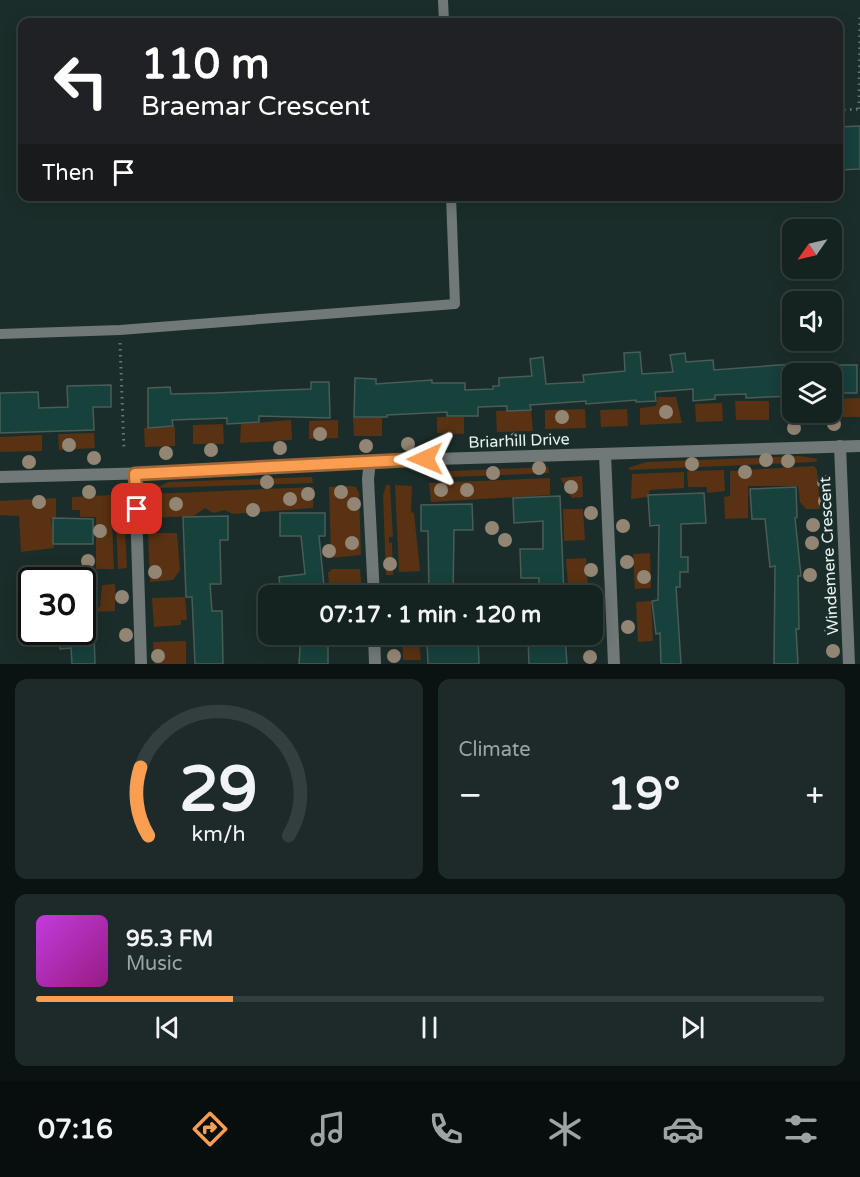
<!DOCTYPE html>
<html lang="en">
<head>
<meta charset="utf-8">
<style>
	:root { --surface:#142220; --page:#1d2a29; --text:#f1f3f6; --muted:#9da4a5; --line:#333f3e; --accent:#fb9e51 }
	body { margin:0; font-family:"Varela Round",sans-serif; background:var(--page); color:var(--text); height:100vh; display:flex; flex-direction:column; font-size:22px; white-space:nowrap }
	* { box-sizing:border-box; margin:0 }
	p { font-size:20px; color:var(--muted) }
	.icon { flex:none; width:33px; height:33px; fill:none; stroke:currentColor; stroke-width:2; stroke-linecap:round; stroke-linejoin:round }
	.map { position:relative; height:664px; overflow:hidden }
	.side { display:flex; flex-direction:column; gap:15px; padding:15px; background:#0b1312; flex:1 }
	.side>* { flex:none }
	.top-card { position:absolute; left:18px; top:18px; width:825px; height:183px; border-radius:12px; box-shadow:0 3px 15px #0003,0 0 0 2px var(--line); background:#202124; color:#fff; overflow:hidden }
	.needle { width:39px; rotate:236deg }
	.tools { position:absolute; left:782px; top:219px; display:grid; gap:12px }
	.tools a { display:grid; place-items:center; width:60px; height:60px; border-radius:12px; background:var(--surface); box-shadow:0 3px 15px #0003,0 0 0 2px var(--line); font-size:30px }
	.speed { position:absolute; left:18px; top:567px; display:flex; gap:12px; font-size:30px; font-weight:700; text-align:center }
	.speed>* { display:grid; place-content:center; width:78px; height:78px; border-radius:50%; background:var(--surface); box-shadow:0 3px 15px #0003,0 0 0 2px var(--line); line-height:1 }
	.speed .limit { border:3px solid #111; border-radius:9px; background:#fff; color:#111 }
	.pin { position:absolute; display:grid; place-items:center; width:51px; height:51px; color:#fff; margin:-26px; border-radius:12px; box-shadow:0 3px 9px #0006 }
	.me { position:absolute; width:66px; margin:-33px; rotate:269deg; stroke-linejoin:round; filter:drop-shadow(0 0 4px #0008) }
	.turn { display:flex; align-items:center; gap:21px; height:126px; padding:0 24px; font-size:27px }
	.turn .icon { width:78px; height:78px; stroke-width:2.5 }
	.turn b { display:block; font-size:42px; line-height:51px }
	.then { display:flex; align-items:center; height:57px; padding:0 24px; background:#0003; gap:12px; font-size:22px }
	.big { font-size:45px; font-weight:700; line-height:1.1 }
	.side .card { flex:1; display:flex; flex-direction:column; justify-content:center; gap:9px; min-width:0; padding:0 21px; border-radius:12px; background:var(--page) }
	.side .dial { align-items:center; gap:0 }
	.dial svg { height:156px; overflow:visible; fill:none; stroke:var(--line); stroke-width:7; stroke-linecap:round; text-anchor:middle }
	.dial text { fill:var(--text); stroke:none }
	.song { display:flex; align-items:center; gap:18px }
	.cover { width:72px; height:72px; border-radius:9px; background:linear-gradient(135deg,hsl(290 70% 55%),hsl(310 70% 35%)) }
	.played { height:6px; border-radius:3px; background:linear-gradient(90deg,var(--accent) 25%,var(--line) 25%) }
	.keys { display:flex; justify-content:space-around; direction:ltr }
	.heat { display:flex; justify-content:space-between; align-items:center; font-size:33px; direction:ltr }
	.side .tiles { flex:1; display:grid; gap:15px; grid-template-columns:1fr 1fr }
	.card:last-child { grid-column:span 2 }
	.trip { position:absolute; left:258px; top:585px; width:345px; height:60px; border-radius:12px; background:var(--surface); box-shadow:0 3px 15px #0003,0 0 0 2px var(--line); font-weight:700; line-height:60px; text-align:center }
	.menu { display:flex; height:96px; justify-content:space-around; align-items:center; background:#080e0d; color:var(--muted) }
	.menu .icon { width:42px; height:42px }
	.menu .selected { color:var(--accent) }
	.menu b { font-size:27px; color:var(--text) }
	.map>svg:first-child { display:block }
	.green { fill:#583212 }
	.building { fill:#17413b; stroke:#495c58; stroke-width:1.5 }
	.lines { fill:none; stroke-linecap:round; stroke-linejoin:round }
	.path { stroke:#687775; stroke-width:3; stroke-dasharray:1.5 4.5; stroke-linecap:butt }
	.lane { stroke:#707977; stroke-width:10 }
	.street { stroke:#707977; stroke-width:12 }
	.tree { fill:#938573 }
	.route-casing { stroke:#a36735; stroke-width:15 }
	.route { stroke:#fb9e51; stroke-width:10 }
	.labels { text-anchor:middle; stroke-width:6; stroke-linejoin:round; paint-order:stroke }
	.street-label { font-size:16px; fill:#e7f2f0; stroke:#1b2d2a }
</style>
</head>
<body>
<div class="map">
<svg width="860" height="664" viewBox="0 0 860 664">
	<rect width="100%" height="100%" fill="#1b2d2a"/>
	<g class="green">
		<polygon points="658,397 676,397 682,423 640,425 640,408 656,406"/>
		<polygon points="860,398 860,417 830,417 831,399"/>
		<polygon points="735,401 769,401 769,420 736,420"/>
		<polygon points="722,403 723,421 696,422 695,404"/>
		<polygon points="585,409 586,428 545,429 545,410"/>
		<polygon points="627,409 628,426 601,427 600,410"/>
		<polygon points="531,410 533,431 497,432 496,411"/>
		<polygon points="437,417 464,417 464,434 437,433"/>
		<polygon points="353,418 382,418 382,436 354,436"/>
		<polygon points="291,420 292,440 240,443 241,424"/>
		<polygon points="338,420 338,438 309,439 309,421"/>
		<polygon points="223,424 224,444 193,444 193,425"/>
		<polygon points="175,427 175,446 145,447 144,428"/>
		<polygon points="94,433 95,448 59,450 58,434"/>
		<polygon points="42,435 42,451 0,452 0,437"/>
		<polygon points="800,456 818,459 815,462 630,470 628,468 646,462"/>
		<polygon points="814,466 817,470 820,509 806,509 800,502 798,486 748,486 748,518 725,519 724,497 730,496 730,471"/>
		<polygon points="548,467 549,473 429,478 430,472"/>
		<polygon points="724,470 725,491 707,493 707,487 688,487 687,471"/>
		<polygon points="684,472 684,488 650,490 647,497 631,499 632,474"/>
		<polygon points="582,476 583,497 572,498 560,478"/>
		<polygon points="312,477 313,483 156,488 168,482"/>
		<polygon points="550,478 550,495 431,502 429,483"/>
		<polygon points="386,485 390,485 393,537 389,537 389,542 392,543 393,575 386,575 383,496"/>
		<polygon points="395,485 412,486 411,512 414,513 420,571 399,572"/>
		<polygon points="349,486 356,487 359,493 361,555 331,558 329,487"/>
		<polygon points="314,487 313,508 233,514 225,510 213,513 205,508 194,516 148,518 149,498 152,494"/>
		<polygon points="111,495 114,569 96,569 96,517 80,517 80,510 72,510 72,497"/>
		<polygon points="120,497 124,510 127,568 118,569 115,500"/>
		<polygon points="56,498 56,518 51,519 54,548 21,552 19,516 0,515 0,501"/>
		<polygon points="563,509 583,509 585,540 564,541"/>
		<polygon points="148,533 177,533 180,570 173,580 150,582"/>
		<polygon points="650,553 651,588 635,589 633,554"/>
		<polygon points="586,558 588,584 568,586 566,559"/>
		<polygon points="332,569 360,569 362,595 330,595 328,573"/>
		<polygon points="115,584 115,611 94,612 95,608 100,607 102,585"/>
		<polygon points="185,597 187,620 181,620 181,625 154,627 152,598"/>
		<polygon points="651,601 653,641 638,642 636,602"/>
		<polygon points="336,635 365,635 366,645 334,647"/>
		<polygon points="402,635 418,635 421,660 403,660"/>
		<polygon points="186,641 186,664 154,664 153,642"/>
	</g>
	<g class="building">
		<polygon points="860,126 860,169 838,170 838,127"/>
		<polygon points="640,352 642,374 673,372 670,355 685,353 686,362 713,360 714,370 792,364 792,396 746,398 746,394 715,395 715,399 693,401 693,389 655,392 656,401 636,402 636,400 586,404 586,401 530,405 531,410 507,411 507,406 478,407 478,416 447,416 447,412 387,415 387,417 354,417 355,378 376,379 376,384 432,380 432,383 465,383 465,390 493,389 493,386 499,386 499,378 532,376 530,359 543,357 546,384 584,382 583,375 625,371 624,353"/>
		<rect x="831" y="365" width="26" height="28"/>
		<polygon points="311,382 329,382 330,418 259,416 259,422 227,424 227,418 172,420 173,426 148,428 148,388 170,387 171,394 214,393 311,389"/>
		<polygon points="111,385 111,407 93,407 94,430 0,433 0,393 38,392 39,408 68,407 67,386"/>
		<polygon points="796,487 797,517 795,518 801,576 798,576 799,629 796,629 798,664 774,664 775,566 770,567 765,519 752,519 750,489"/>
		<polygon points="704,493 706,523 681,524 681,557 688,557 688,572 680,572 680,587 676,587 681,664 661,664 660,633 656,634 652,601 658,600 659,525 650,526 648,495"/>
		<polygon points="560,496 564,596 539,596 539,578 521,578 520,549 543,549 543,521 514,523 513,498"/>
		<polygon points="472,504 473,530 454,530 453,596 429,596 428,531 421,531 421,505"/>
		<polygon points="280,513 325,513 325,536 319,536 325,596 281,596 279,577 305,574 301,536 280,536"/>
		<polygon points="228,516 228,540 220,540 221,584 210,584 212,611 222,611 223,664 195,664 192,597 186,597 183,517"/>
		<polygon points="53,518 93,519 93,544 53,544"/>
		<polygon points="59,632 94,632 95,664 72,664 71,648 60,649"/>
		<polygon points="301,634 328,634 328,664 299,664"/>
		<polygon points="565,635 567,664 529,664 528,638"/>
		<polygon points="478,638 479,664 428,664 427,641"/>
	</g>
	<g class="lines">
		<g class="path">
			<polyline points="859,109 860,16"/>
			<polyline points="838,110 860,109"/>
			<polyline points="120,343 124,450"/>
		</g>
		<g class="lane">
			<polyline points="443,0 444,22"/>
			<polyline points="0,334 120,330 455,304 451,196"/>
		</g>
		<g class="street">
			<polyline points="840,446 849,664"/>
			<polyline points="605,454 614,664"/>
			<polyline points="370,461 368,479 374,596"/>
			<polyline points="135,474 141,664"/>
			<polyline points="0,477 191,472 370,461 860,446"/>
			<polyline points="374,634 375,664"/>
		</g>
	</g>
	<g class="tree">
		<circle cx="666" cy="412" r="7"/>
		<circle cx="562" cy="417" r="7"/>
		<circle cx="834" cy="424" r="7"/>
		<circle cx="794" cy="428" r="7"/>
		<circle cx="320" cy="434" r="7"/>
		<circle cx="516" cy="439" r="7"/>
		<circle cx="408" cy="444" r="7"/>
		<circle cx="69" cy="445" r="7"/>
		<circle cx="366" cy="446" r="7"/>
		<circle cx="280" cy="448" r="7"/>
		<circle cx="211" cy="450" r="7"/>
		<circle cx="166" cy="453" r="7"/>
		<circle cx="94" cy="458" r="7"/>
		<circle cx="766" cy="460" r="7"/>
		<circle cx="788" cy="461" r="7"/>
		<circle cx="29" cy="462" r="7"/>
		<circle cx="692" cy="464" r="7"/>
		<circle cx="539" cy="468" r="7"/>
		<circle cx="745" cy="472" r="7"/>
		<circle cx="493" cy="473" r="7"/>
		<circle cx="267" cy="482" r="7"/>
		<circle cx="824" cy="482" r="7"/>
		<circle cx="571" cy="487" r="7"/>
		<circle cx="441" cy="490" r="7"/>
		<circle cx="467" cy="490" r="7"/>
		<circle cx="89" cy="492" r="7"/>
		<circle cx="341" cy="492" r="7"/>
		<circle cx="308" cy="494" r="7"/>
		<circle cx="290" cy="499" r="7"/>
		<circle cx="825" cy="501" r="7"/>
		<circle cx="39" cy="502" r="7"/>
		<circle cx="176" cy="504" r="7"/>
		<circle cx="354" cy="504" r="7"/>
		<circle cx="253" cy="510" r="7"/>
		<circle cx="591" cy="513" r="7"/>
		<circle cx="118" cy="520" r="7"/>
		<circle cx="813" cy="525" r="7"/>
		<circle cx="623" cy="526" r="7"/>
		<circle cx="492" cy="528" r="7"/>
		<circle cx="100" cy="531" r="7"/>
		<circle cx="505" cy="540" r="7"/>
		<circle cx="352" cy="543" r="7"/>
		<circle cx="812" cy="543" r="7"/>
		<circle cx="329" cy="551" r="7"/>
		<circle cx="88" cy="561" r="7"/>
		<circle cx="627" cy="562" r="7"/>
		<circle cx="390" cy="564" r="7"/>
		<circle cx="591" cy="570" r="7"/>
		<circle cx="155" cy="572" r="7"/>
		<circle cx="810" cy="575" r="7"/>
		<circle cx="644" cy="577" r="7"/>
		<circle cx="122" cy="597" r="7"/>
		<circle cx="628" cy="627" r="7"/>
		<circle cx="831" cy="629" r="7"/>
		<circle cx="126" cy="635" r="7"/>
		<circle cx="833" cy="651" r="7"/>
		<circle cx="158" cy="656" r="7"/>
		<circle cx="394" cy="656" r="7"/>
		<circle cx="590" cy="657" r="7"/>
	</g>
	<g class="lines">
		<g class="route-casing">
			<polyline id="route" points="137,509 135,474 425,459"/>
		</g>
		<use href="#route" class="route"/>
	</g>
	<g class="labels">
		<g class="street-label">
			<text transform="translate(519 440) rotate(-2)" y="6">Briarhill Drive</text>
			<text transform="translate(828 556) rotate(-93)" y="6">Windemere Crescent</text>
		</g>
	</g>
</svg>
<div class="tools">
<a><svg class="needle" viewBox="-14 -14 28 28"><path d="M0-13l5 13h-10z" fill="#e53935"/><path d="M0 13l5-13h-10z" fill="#9da4a5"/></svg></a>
<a><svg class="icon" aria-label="sound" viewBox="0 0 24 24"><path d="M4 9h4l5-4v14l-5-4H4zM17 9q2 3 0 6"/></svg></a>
<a><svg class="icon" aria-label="layers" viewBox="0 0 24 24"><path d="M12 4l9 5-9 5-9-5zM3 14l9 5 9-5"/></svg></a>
</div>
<div class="speed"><div class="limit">30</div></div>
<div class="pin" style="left:137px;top:509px;background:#d93025"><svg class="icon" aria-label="arrive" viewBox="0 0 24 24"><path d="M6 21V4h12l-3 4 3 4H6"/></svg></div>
<svg class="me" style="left:425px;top:459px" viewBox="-20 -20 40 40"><path d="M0-17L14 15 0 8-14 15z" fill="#fb9e51" stroke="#fff" stroke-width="4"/></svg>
<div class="trip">07:17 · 1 min · 120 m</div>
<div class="top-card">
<div class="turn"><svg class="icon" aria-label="left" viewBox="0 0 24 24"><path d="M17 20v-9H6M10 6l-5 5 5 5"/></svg><div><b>110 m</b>Braemar Crescent</div></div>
<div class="then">Then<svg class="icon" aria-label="arrive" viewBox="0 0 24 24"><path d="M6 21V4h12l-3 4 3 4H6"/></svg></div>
</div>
</div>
<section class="side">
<div class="tiles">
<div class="card dial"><svg viewBox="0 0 100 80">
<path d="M14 69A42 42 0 1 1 86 69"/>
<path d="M14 69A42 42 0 0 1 10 34" stroke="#fb9e51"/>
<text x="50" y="56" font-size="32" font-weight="700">29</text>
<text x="50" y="72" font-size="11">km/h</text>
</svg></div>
<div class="card"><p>Climate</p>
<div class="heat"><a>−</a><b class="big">19°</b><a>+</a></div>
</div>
<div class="card">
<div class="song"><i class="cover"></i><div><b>95.3 FM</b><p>Music</p></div></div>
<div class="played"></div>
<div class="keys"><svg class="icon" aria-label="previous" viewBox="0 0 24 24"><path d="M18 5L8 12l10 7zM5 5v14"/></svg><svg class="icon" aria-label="pause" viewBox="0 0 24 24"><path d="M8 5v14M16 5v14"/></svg><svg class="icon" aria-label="next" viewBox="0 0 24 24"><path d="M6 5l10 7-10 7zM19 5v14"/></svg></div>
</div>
</div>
</section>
<nav class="menu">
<b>07:16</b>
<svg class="icon selected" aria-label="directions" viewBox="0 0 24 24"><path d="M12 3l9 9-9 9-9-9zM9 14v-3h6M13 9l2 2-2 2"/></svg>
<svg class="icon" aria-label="music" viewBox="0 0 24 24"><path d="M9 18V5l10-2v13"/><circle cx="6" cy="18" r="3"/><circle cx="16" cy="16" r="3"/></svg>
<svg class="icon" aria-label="phone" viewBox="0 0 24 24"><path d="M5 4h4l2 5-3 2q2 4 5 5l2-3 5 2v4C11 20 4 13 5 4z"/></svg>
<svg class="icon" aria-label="climate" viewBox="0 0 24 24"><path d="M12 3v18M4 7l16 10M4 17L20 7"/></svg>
<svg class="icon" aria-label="car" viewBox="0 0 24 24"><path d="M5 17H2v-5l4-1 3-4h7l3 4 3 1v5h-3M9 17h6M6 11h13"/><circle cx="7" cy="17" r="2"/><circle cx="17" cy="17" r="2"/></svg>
<svg class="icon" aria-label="filters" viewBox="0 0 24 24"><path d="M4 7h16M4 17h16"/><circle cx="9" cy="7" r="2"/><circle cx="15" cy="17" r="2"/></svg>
</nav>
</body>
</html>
